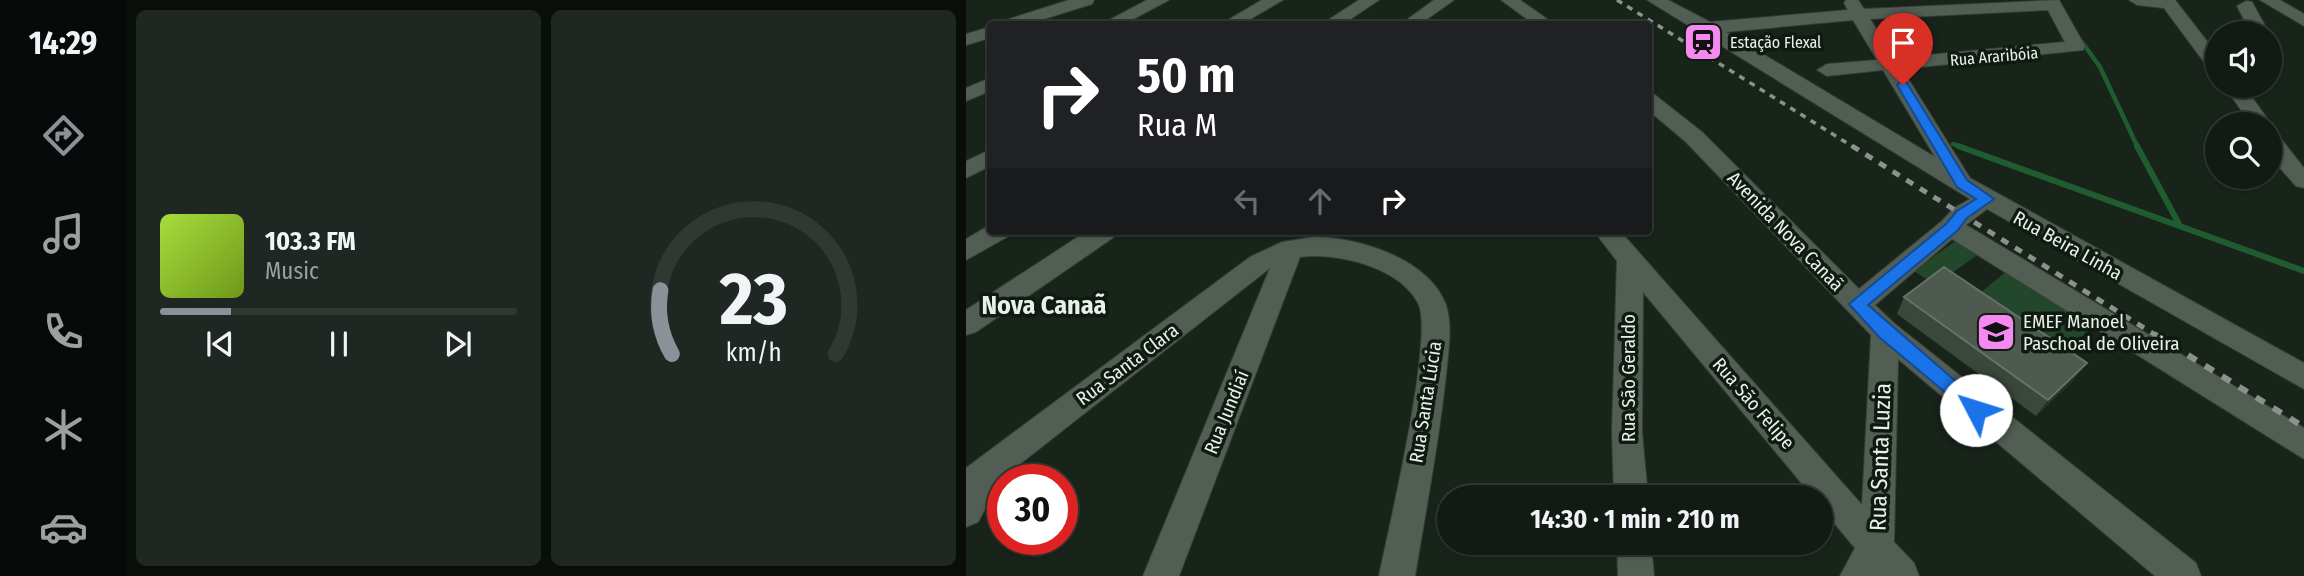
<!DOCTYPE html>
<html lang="en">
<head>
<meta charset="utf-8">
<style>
	:root { --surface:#121a14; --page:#1f2722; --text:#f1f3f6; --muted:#9ca1a0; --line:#313834; --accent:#8c9099 }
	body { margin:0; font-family:"Fira Sans Condensed",sans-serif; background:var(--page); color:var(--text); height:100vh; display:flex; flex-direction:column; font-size:26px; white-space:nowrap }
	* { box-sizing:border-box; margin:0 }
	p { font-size:23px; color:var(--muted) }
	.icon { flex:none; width:38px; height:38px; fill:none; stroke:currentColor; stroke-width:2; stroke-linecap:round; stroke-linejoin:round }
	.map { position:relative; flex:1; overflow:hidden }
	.side { display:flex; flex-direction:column; gap:10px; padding:10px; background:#0a0e0b; width:840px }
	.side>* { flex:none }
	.guide { position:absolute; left:21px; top:21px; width:665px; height:214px; border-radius:7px; box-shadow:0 2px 5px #0004,0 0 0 2px var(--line); background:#202124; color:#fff; overflow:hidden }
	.tools { position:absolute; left:1239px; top:21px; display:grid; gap:14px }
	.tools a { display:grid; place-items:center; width:77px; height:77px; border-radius:50%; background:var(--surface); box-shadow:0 2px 5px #0004,0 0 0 2px var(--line); font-size:35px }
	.speed { position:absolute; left:21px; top:464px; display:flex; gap:14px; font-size:35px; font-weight:700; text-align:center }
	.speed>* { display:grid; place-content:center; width:91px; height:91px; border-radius:50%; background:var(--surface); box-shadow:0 2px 5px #0004,0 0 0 2px var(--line); line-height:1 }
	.speed .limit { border:10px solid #d22; background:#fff; color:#111 }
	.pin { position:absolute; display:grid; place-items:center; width:60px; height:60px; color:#fff; margin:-72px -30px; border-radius:50% 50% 50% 0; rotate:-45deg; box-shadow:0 0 7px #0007 }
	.pin .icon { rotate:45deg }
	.me { position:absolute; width:77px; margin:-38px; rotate:310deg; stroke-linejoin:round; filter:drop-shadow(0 0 5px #0008) }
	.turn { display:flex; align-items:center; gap:24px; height:147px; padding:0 35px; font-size:32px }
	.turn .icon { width:91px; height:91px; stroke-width:2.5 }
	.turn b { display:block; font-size:49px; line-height:60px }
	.lanes { display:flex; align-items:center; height:66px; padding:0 35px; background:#0003; justify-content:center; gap:35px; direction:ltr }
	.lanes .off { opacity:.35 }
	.side .widget { flex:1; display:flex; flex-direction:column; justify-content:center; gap:10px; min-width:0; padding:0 24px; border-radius:10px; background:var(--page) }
	.side .dial { align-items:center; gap:0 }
	.dial svg { height:182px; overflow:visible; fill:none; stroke:var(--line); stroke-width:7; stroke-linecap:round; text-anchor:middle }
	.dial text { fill:var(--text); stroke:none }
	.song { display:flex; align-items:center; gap:21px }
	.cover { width:84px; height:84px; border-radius:10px; background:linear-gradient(135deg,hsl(80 70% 55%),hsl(80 70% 35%)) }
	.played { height:7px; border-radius:4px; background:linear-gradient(90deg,var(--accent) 20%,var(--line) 20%) }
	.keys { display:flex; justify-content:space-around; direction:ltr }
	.side .tiles { flex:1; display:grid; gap:10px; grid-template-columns:repeat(2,1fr) }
	.trip { position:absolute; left:471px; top:485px; width:396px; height:70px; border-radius:35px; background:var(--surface); box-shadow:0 2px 5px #0004,0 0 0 2px var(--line); font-weight:700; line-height:70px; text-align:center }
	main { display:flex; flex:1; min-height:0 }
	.tabs { display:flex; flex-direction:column; width:126px; justify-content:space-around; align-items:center; background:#070a08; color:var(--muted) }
	.tabs .icon { width:49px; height:49px }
	.tabs .selected { color:var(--accent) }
	.tabs b { font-size:32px; color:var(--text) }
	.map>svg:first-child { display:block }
	.green { fill:#23472b }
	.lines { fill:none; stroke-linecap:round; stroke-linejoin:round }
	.stream-far1 { stroke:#1f5c30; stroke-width:4.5 }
	.stream { stroke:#1f5c30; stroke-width:6 }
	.minor-casing { stroke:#363f37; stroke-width:2 }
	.minor { fill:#525e54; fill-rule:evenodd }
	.rail-far2 { stroke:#8a928b; stroke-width:3.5; stroke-dasharray:6 6; stroke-linecap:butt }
	.rail-far1 { stroke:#8a928b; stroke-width:5; stroke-dasharray:8 8; stroke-linecap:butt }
	.rail { stroke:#8a928b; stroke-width:6; stroke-dasharray:10 10; stroke-linecap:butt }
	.wall { fill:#3b473d }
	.shaded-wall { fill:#253127 }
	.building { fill:#4e5950; stroke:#667168; stroke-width:2 }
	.route { fill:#1a73e8; stroke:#114b97; stroke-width:2 }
	.labels { text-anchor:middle; stroke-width:7; stroke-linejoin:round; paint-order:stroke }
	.far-poi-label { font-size:16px; fill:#e9f0ea; stroke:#0f1a11; text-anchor:start }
	.far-street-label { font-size:16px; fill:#e9f0ea; stroke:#0f1a11 }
	.street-label { font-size:19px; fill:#e9f0ea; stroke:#0f1a11 }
	.poi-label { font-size:19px; fill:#e9f0ea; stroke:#0f1a11; text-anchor:start }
	.near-street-label { font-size:23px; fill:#e9f0ea; stroke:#0f1a11 }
	.district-label { font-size:26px; font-weight:bold; fill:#e9f0ea; stroke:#0f1a11 }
</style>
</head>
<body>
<main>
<nav class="tabs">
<b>14:29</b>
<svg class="icon selected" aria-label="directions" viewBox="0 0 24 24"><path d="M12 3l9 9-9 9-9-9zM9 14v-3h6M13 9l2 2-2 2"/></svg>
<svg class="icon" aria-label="music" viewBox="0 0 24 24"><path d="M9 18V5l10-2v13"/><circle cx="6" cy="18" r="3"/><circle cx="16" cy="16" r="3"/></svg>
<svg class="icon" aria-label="phone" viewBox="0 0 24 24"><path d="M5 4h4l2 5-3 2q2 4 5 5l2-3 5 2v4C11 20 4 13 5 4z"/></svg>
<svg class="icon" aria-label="climate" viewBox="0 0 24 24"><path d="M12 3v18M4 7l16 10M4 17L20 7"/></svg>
<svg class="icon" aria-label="car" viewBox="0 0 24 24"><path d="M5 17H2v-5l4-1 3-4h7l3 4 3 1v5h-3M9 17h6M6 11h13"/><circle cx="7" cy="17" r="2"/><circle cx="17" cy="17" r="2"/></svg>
</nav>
<section class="side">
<div class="tiles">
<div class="widget">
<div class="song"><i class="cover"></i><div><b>103.3 FM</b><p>Music</p></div></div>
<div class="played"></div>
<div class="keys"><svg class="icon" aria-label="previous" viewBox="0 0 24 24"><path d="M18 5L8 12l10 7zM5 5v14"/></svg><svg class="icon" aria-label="pause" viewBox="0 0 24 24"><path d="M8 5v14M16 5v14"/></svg><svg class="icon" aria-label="next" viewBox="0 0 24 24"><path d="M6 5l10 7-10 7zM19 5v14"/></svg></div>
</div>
<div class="widget dial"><svg viewBox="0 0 100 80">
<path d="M14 69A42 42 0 1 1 86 69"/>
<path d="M14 69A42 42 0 0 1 9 41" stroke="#8c9099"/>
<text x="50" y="56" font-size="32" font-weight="700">23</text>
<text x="50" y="72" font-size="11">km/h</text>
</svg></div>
</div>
</section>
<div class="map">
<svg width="1338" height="576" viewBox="0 0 1338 576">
	<rect width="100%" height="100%" fill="#18231a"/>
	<g class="green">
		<polygon points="992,239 1014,253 969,285 948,271"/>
		<polygon points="1042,270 1129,324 1088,363 1002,303"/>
	</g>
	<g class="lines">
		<g class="stream-far1">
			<polyline points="1116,42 1134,67 1172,148"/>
			<polyline points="987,144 997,148"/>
		</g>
		<g class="stream">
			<polyline points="992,146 1338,271"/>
			<polyline points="1171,146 1214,226"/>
		</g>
		<g class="minor-casing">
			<g id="minor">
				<polygon points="103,0 128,0 126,4 62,24 37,24 40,20"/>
				<polygon points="181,0 203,0 158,24 136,24"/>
				<polygon points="296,0 317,0 276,24 255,24"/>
				<polygon points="393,0 413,0 377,24 356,24"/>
				<polygon points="468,0 488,0 454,24 435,24"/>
				<polygon points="535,0 554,0 588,24 568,24"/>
				<path d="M681 0H702L744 22 882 10 878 3 880 0H892L898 9 1093 0 1119 46 1117 50 936 69 1004 178 1338 363V389L1021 209 1000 225 1338 428V459L986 239 909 305 929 324 1230 563 1235 576H1189L932 359 928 542 948 563 953 576H874L889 548 854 506V497H847L677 292 676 432 682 497H648L646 432 651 261 628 231H654L896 505 905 335 720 142 682 110V93L689 95 736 132 893 289 976 221 988 208 1004 199ZM1082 10 1099 42 929 58 904 19ZM887 20 911 60 861 64 851 70 861 76 917 70 969 157 760 32Z"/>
				<polygon points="1163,0 1209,0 1251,54 1251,72 1244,70 1198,8 1171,5"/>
				<polygon points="1294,0 1314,0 1338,14 1338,26"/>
				<polygon points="1280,1 1286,2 1303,33 1285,33 1271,6"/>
				<polygon points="24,27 24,38 0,45 0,34"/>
				<polygon points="24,78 24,91 0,101 0,88"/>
				<polygon points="1258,86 1278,86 1305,124 1304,126 1285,124"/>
				<polygon points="1304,133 1312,135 1338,168 1338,188 1330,186 1304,157"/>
				<polygon points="24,150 24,166 0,178 0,161"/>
				<polygon points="24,225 24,231 44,231 41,237 0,260 0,239"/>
				<polygon points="121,231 151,231 148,237 10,332 0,335 0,310"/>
				<path d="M348 237C393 237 463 259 480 305 487 326 482 353 480 375 473 442 460 509 449 576H413C422 531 469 335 452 303 433 267 371 252 334 257L213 576H177L304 268 36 478 12 522 0 527V468L284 257 316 242Z"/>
				<polygon points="651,542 685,542 688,576 652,576"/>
			</g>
		</g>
		<use href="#minor" class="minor"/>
		<polyline class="rail-far2" points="651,0 889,148"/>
		<polyline class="rail-far1" points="886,146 1191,336"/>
		<polyline class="rail" points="1188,334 1338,427"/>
	</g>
	<polygon class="wall" points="938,297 1108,380 1070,416 931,314"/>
	<polygon class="shaded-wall" points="1121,363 1108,380 1070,416 1082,400"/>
	<polygon class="building" points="978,267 1121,363 1082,400 938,297"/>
	<polygon class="route" points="933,83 941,83 1001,180 1028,199 1001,218 991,231 902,305 1017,405 1020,410 1017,416 1010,418 913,337 883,304 980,224 991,211 1010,199 991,187 931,85"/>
	<defs>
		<g id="station-square" transform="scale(2.0125)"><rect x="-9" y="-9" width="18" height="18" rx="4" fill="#f589ef" stroke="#0f1a11"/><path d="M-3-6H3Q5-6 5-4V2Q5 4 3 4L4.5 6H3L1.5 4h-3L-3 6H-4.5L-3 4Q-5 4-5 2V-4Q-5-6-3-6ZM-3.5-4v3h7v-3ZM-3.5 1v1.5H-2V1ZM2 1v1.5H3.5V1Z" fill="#111"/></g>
		<g id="school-square" transform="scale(2.0125)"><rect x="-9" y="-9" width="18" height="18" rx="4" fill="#f589ef" stroke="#0f1a11"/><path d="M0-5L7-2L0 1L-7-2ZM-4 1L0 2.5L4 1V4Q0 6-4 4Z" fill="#111"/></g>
	</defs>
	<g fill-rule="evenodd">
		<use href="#station-square" x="737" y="42"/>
		<use href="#school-square" x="1030" y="332"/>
	</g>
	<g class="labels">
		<g class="far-poi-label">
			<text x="764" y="48">Estação Flexal</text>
		</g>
		<g class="far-street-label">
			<text transform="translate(1028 56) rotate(-5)" y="6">Rua Araribóia</text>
		</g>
		<g class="street-label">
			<text transform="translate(820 231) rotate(46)" y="7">Avenida Nova Canaã</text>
			<text transform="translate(1102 245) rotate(29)" y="7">Rua Beira Linha</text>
			<text transform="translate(161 364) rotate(-37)" y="7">Rua Santa Clara</text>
			<text transform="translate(662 378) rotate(-90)" y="7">Rua São Geraldo</text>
			<text transform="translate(459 402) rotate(-81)" y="7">Rua Santa Lúcia</text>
			<text transform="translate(788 403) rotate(49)" y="7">Rua São Felipe</text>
			<text transform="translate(260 412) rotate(-68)" y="7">Rua Jundiaí</text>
		</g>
		<g class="poi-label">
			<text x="1057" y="328">EMEF Manoel<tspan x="1057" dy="22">Paschoal de Oliveira</tspan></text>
		</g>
		<g class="near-street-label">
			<text transform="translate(914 457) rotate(-88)" y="8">Rua Santa Luzia</text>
		</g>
		<g class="district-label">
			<text x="78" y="314">Nova Canaã</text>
		</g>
	</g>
</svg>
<div class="tools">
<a><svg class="icon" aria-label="sound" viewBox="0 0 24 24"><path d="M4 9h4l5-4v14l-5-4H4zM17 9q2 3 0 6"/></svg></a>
<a><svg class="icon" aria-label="search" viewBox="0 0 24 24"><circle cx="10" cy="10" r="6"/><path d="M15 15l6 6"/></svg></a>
</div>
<div class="speed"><div class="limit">30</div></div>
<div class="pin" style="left:937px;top:85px;background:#d93025"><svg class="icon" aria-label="arrive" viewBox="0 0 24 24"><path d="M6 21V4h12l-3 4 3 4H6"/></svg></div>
<svg class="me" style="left:1010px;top:410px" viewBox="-20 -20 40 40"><circle r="19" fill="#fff"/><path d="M0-13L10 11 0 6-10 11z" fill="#1a73e8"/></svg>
<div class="trip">14:30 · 1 min · 210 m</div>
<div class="guide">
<div class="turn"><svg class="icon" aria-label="right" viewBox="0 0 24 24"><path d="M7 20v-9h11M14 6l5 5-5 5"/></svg><div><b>50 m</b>Rua M</div></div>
<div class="lanes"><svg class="icon off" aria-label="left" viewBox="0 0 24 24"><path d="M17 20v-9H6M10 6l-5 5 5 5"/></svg><svg class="icon off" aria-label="ahead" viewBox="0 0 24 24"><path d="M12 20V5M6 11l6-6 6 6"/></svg><svg class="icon" aria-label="right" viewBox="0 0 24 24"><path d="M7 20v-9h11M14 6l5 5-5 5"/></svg></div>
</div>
</div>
</main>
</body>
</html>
